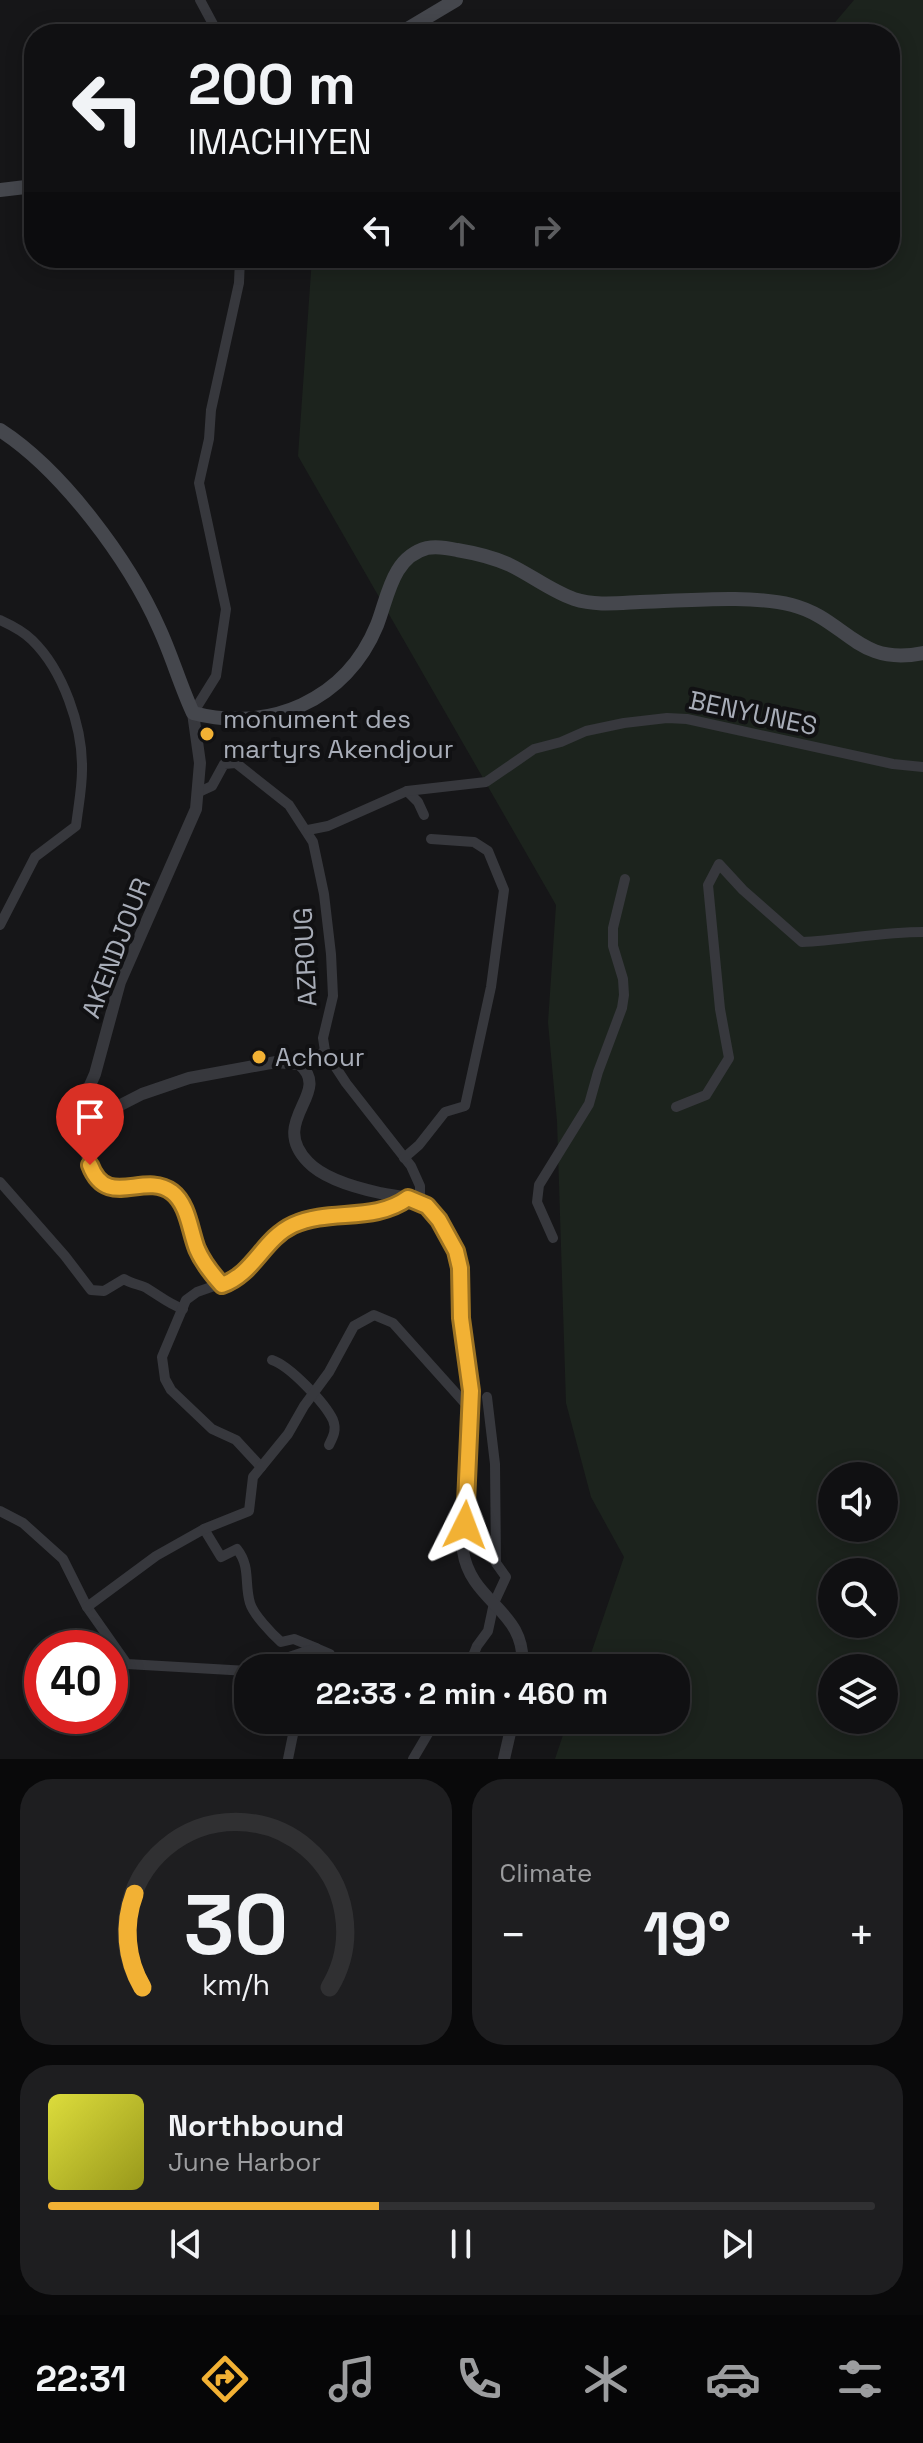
<!DOCTYPE html>
<html lang="en">
<head>
<meta charset="utf-8">
<style>
	:root { --surface:#101012; --page:#1e1e20; --text:#f1f3f6; --muted:#9c9d9f; --line:#303032; --accent:#f2b134 }
	body { margin:0; font-family:"Space Grotesk",sans-serif; background:var(--page); color:var(--text); height:100vh; display:flex; flex-direction:column; font-size:30px; white-space:nowrap }
	* { box-sizing:border-box; margin:0 }
	p { font-size:26px; color:var(--muted) }
	.icon { flex:none; width:44px; height:44px; fill:none; stroke:currentColor; stroke-width:2; stroke-linecap:round; stroke-linejoin:round }
	.map { position:relative; height:1759px; overflow:hidden }
	.drawer { display:flex; flex-direction:column; gap:20px; padding:20px; background:#09090a; flex:1 }
	.drawer>* { flex:none }
	.banner { position:absolute; left:24px; top:24px; width:876px; height:244px; border-radius:32px; box-shadow:0 4px 20px #0003,0 0 0 2px var(--line); background:#101012; color:var(--text); overflow:hidden }
	.buttons { position:absolute; left:818px; top:1462px; display:grid; gap:16px }
	.buttons a { display:grid; place-items:center; width:80px; height:80px; border-radius:50%; background:var(--surface); box-shadow:0 4px 20px #0003,0 0 0 2px var(--line); font-size:40px }
	.speed { position:absolute; left:24px; top:1630px; display:flex; gap:16px; font-size:40px; font-weight:700; text-align:center }
	.speed>* { display:grid; place-content:center; width:104px; height:104px; border-radius:50%; background:var(--surface); box-shadow:0 4px 20px #0003,0 0 0 2px var(--line); line-height:1 }
	.speed .limit { border:12px solid #d22; background:#fff; color:#111 }
	.pin { position:absolute; display:grid; place-items:center; width:68px; height:68px; color:#fff; margin:-82px -34px; border-radius:50% 50% 50% 0; rotate:-45deg; box-shadow:0 0 8px #0007 }
	.pin .icon { rotate:45deg }
	.me { position:absolute; width:88px; margin:-44px; rotate:3deg; stroke-linejoin:round; filter:drop-shadow(0 0 6px #0008) }
	.turn { display:flex; align-items:center; gap:28px; height:168px; padding:0 32px; font-size:36px }
	.turn .icon { width:104px; height:104px; stroke-width:2.5 }
	.turn b { display:block; font-size:56px; line-height:68px }
	.lanes { display:flex; align-items:center; height:76px; padding:0 32px; background:#0003; justify-content:center; gap:40px; direction:ltr }
	.lanes .off { opacity:.35 }
	.big { font-size:60px; font-weight:700; line-height:1.1 }
	.drawer .tile { flex:1; display:flex; flex-direction:column; justify-content:center; gap:12px; min-width:0; padding:0 28px; border-radius:32px; background:var(--page) }
	.drawer .dial { align-items:center; gap:0 }
	.dial svg { height:208px; overflow:visible; fill:none; stroke:var(--line); stroke-width:7; stroke-linecap:round; text-anchor:middle }
	.dial text { fill:var(--text); stroke:none }
	.song { display:flex; align-items:center; gap:24px }
	.cover { width:96px; height:96px; border-radius:12px; background:linear-gradient(135deg,hsl(60 70% 55%),hsl(60 70% 35%)) }
	.played { height:8px; border-radius:4px; background:linear-gradient(90deg,var(--accent) 40%,var(--line) 40%) }
	.keys { display:flex; justify-content:space-around; direction:ltr }
	.heat { display:flex; justify-content:space-between; align-items:center; font-size:44px; direction:ltr }
	.drawer .tiles { flex:1; display:grid; gap:20px; grid-template-columns:1fr 1fr }
	.tile:last-child { grid-column:span 2 }
	.trip { position:absolute; left:234px; top:1654px; width:456px; height:80px; border-radius:32px; background:var(--surface); box-shadow:0 4px 20px #0003,0 0 0 2px var(--line); font-weight:700; line-height:80px; text-align:center }
	.dock { display:flex; height:128px; justify-content:space-around; align-items:center; background:#060607; color:var(--muted) }
	.dock .icon { width:56px; height:56px }
	.dock .active { color:var(--accent) }
	.dock b { font-size:36px; color:var(--text) }
	.map>svg:first-child { display:block }
	.green { fill:#1c231d; fill-rule:evenodd }
	.lines { fill:none; stroke-linecap:round; stroke-linejoin:round }
	.minor { stroke:#37383d; stroke-width:10 }
	.tertiary { stroke:#37383d; stroke-width:12 }
	.secondary { stroke:#45474d; stroke-width:14 }
	.route-casing { stroke:#9d7322; stroke-width:20 }
	.route { stroke:#f2b134; stroke-width:14 }
	.poi-dot { fill:#f2b134; stroke:#111113; stroke-width:3 }
	.labels { text-anchor:middle; stroke-width:8; stroke-linejoin:round; paint-order:stroke }
	.street-label { font-size:26px; fill:#a8adb8; stroke:#111113 }
	.poi-label { font-size:26px; fill:#a8adb8; stroke:#111113; text-anchor:start }
</style>
</head>
<body>
<div class="map">
<svg width="923" height="1759" viewBox="0 0 923 1759">
	<rect width="100%" height="100%" fill="#161618"/>
	<path class="green" d="M854 0H923V1759H555L568 1720H676V1668H586L624 1557 591 1497 566 1403 557 1121 548 1022 556 905 298 456 312 258H890V34H825ZM832 1476H884V1528H832ZM832 1572H884V1624H832ZM832 1668H884V1720H832Z"/>
	<g class="lines">
		<g class="minor">
			<polyline points="200,0 214,26 227,34"/>
			<path d="M0 620C11 625 23 631 32 640 63 670 83 727 82 770 82 789 78 808 76 826L35 857 0 925"/>
			<polyline points="193,713 216,676 226,609 199,483 209,439 211,410 239,283 240,258"/>
			<polyline points="407,791 418,802 424,815"/>
			<polyline points="199,792 212,786 224,764 236,763 289,805 313,842 324,894 331,954 333,996 323,1038 325,1051 346,1083 411,1166 420,1186 420,1203"/>
			<polyline points="308,830 328,826 407,791 486,782 534,749 561,742 586,731 624,723 667,718 687,719 893,764 923,767"/>
			<polyline points="302,1066 325,1051"/>
			<path d="M676 1107 706 1095 729 1058 720 1009 708 885 719 864 743 890 802 942C843 940 882 932 923 932"/>
			<path d="M102 1115C101 1127 90 1133 87 1145 82 1163 98 1182 113 1189L154 1186 173 1192 184 1208 205 1264 222 1285"/>
			<polyline points="404,1158 419,1145 445,1112 465,1106 491,987 504,890 488,851 474,842 431,839"/>
			<path d="M0 1182 65 1256 91 1290 104 1291 124 1279C133 1285 141 1284 148 1289 161 1297 169 1304 183 1309"/>
			<polyline points="553,1238 537,1202 539,1185 589,1104 598,1072 622,1008 624,995 623,979 613,946 613,928 625,879"/>
			<path d="M272 1360C290 1366 325 1403 333 1420 337 1430 333 1437 329 1445"/>
			<polyline points="261,1467 236,1440 212,1429 171,1390 165,1379 162,1357 186,1300 197,1292 237,1278 254,1264 273,1240 295,1224 329,1216 383,1211 408,1198"/>
			<polyline points="0,1511 23,1523 63,1559 87,1607 127,1664 248,1671"/>
			<path d="M204 1529 221 1557 237 1549C251 1567 244 1583 250 1603 253 1614 272 1634 281 1642L294 1639 316 1648"/>
			<polyline points="87,1607 156,1556 204,1529 249,1511 253,1477 288,1434 304,1406 329,1372 354,1326 374,1315 393,1323 471,1410"/>
			<polyline points="256,1668 316,1648 330,1654 320,1668"/>
			<polyline points="468,1668 477,1646 488,1631 494,1603 506,1577 496,1563 495,1464 487,1397"/>
			<polyline points="288,1759 296,1720"/>
			<polyline points="413,1759 436,1720"/>
		</g>
		<g class="tertiary">
			<path d="M193 713 200 763 196 809 120 982 95 1074 83 1101 84 1107 91 1115 99 1116 142 1094 189 1078 276 1062 299 1064C334 1093 267 1120 308 1162 324 1179 357 1188 380 1193 395 1196 414 1197 427 1206 435 1212 440 1222 445 1231 466 1270 458 1278 461 1319 463 1343 470 1367 471 1392 474 1444 466 1498 463 1551 471 1604 528 1610 522 1668"/>
			<polyline points="504,1759 513,1720"/>
		</g>
		<g class="secondary">
			<polyline points="399,34 456,0"/>
			<polyline points="0,190 34,186"/>
			<path d="M0 430C62 470 129 560 159 628 172 656 180 685 193 713 269 733 346 701 377 625 388 597 392 557 427 548 437 546 448 548 457 550 475 553 493 557 510 565 531 575 551 591 574 599 595 606 619 603 640 602 687 601 746 594 792 605 846 619 857 667 923 653"/>
		</g>
	</g>
	<g class="lines">
		<g class="route-casing">
			<path id="route" d="M90 1165C107 1210 144 1171 172 1192 188 1204 190 1231 197 1249 203 1263 212 1274 222 1285 254 1274 263 1239 293 1225 330 1208 374 1223 408 1198L427 1206 439 1220 456 1251 460 1268 461 1318 471 1391 465 1525"/>
		</g>
		<use href="#route" class="route"/>
	</g>
	<g class="poi-dot">
		<circle cx="207" cy="734" r="8"/>
		<circle cx="259" cy="1057" r="8"/>
	</g>
	<g class="labels">
		<g class="street-label">
			<text transform="translate(753 713) rotate(12)" y="9">BENYUNES</text>
			<text transform="translate(116 948) rotate(-69)" y="9">AKENDJOUR</text>
			<text transform="translate(305 957) rotate(-93)" y="9">AZROUG</text>
		</g>
		<g class="poi-label">
			<text x="223" y="728">monument des<tspan x="223" dy="30">martyrs Akendjour</tspan></text>
			<text x="275" y="1066">Achour</text>
		</g>
	</g>
</svg>
<div class="buttons">
<a><svg class="icon" aria-label="sound" viewBox="0 0 24 24"><path d="M4 9h4l5-4v14l-5-4H4zM17 9q2 3 0 6"/></svg></a>
<a><svg class="icon" aria-label="search" viewBox="0 0 24 24"><circle cx="10" cy="10" r="6"/><path d="M15 15l6 6"/></svg></a>
<a><svg class="icon" aria-label="layers" viewBox="0 0 24 24"><path d="M12 4l9 5-9 5-9-5zM3 14l9 5 9-5"/></svg></a>
</div>
<div class="speed"><div class="limit">40</div></div>
<div class="pin" style="left:90px;top:1165px;background:#d93025"><svg class="icon" aria-label="arrive" viewBox="0 0 24 24"><path d="M6 21V4h12l-3 4 3 4H6"/></svg></div>
<svg class="me" style="left:465px;top:1525px" viewBox="-20 -20 40 40"><path d="M0-17L14 15 0 8-14 15z" fill="#f2b134" stroke="#fff" stroke-width="4"/></svg>
<div class="trip">22:33 · 2 min · 460 m</div>
<div class="banner">
<div class="turn"><svg class="icon" aria-label="left" viewBox="0 0 24 24"><path d="M17 20v-9H6M10 6l-5 5 5 5"/></svg><div><b>200 m</b>IMACHIYEN</div></div>
<div class="lanes"><svg class="icon" aria-label="left" viewBox="0 0 24 24"><path d="M17 20v-9H6M10 6l-5 5 5 5"/></svg><svg class="icon off" aria-label="ahead" viewBox="0 0 24 24"><path d="M12 20V5M6 11l6-6 6 6"/></svg><svg class="icon off" aria-label="right" viewBox="0 0 24 24"><path d="M7 20v-9h11M14 6l5 5-5 5"/></svg></div>
</div>
</div>
<section class="drawer">
<div class="tiles">
<div class="tile dial"><svg viewBox="0 0 100 80">
<path d="M14 69A42 42 0 1 1 86 69"/>
<path d="M14 69A42 42 0 0 1 11 33" stroke="#f2b134"/>
<text x="50" y="56" font-size="32" font-weight="700">30</text>
<text x="50" y="72" font-size="11">km/h</text>
</svg></div>
<div class="tile"><p>Climate</p>
<div class="heat"><a>−</a><b class="big">19°</b><a>+</a></div>
</div>
<div class="tile">
<div class="song"><i class="cover"></i><div><b>Northbound</b><p>June Harbor</p></div></div>
<div class="played"></div>
<div class="keys"><svg class="icon" aria-label="previous" viewBox="0 0 24 24"><path d="M18 5L8 12l10 7zM5 5v14"/></svg><svg class="icon" aria-label="pause" viewBox="0 0 24 24"><path d="M8 5v14M16 5v14"/></svg><svg class="icon" aria-label="next" viewBox="0 0 24 24"><path d="M6 5l10 7-10 7zM19 5v14"/></svg></div>
</div>
</div>
</section>
<nav class="dock">
<b>22:31</b>
<svg class="icon active" aria-label="directions" viewBox="0 0 24 24"><path d="M12 3l9 9-9 9-9-9zM9 14v-3h6M13 9l2 2-2 2"/></svg>
<svg class="icon" aria-label="music" viewBox="0 0 24 24"><path d="M9 18V5l10-2v13"/><circle cx="6" cy="18" r="3"/><circle cx="16" cy="16" r="3"/></svg>
<svg class="icon" aria-label="phone" viewBox="0 0 24 24"><path d="M5 4h4l2 5-3 2q2 4 5 5l2-3 5 2v4C11 20 4 13 5 4z"/></svg>
<svg class="icon" aria-label="climate" viewBox="0 0 24 24"><path d="M12 3v18M4 7l16 10M4 17L20 7"/></svg>
<svg class="icon" aria-label="car" viewBox="0 0 24 24"><path d="M5 17H2v-5l4-1 3-4h7l3 4 3 1v5h-3M9 17h6M6 11h13"/><circle cx="7" cy="17" r="2"/><circle cx="17" cy="17" r="2"/></svg>
<svg class="icon" aria-label="filters" viewBox="0 0 24 24"><path d="M4 7h16M4 17h16"/><circle cx="9" cy="7" r="2"/><circle cx="15" cy="17" r="2"/></svg>
</nav>
</body>
</html>
